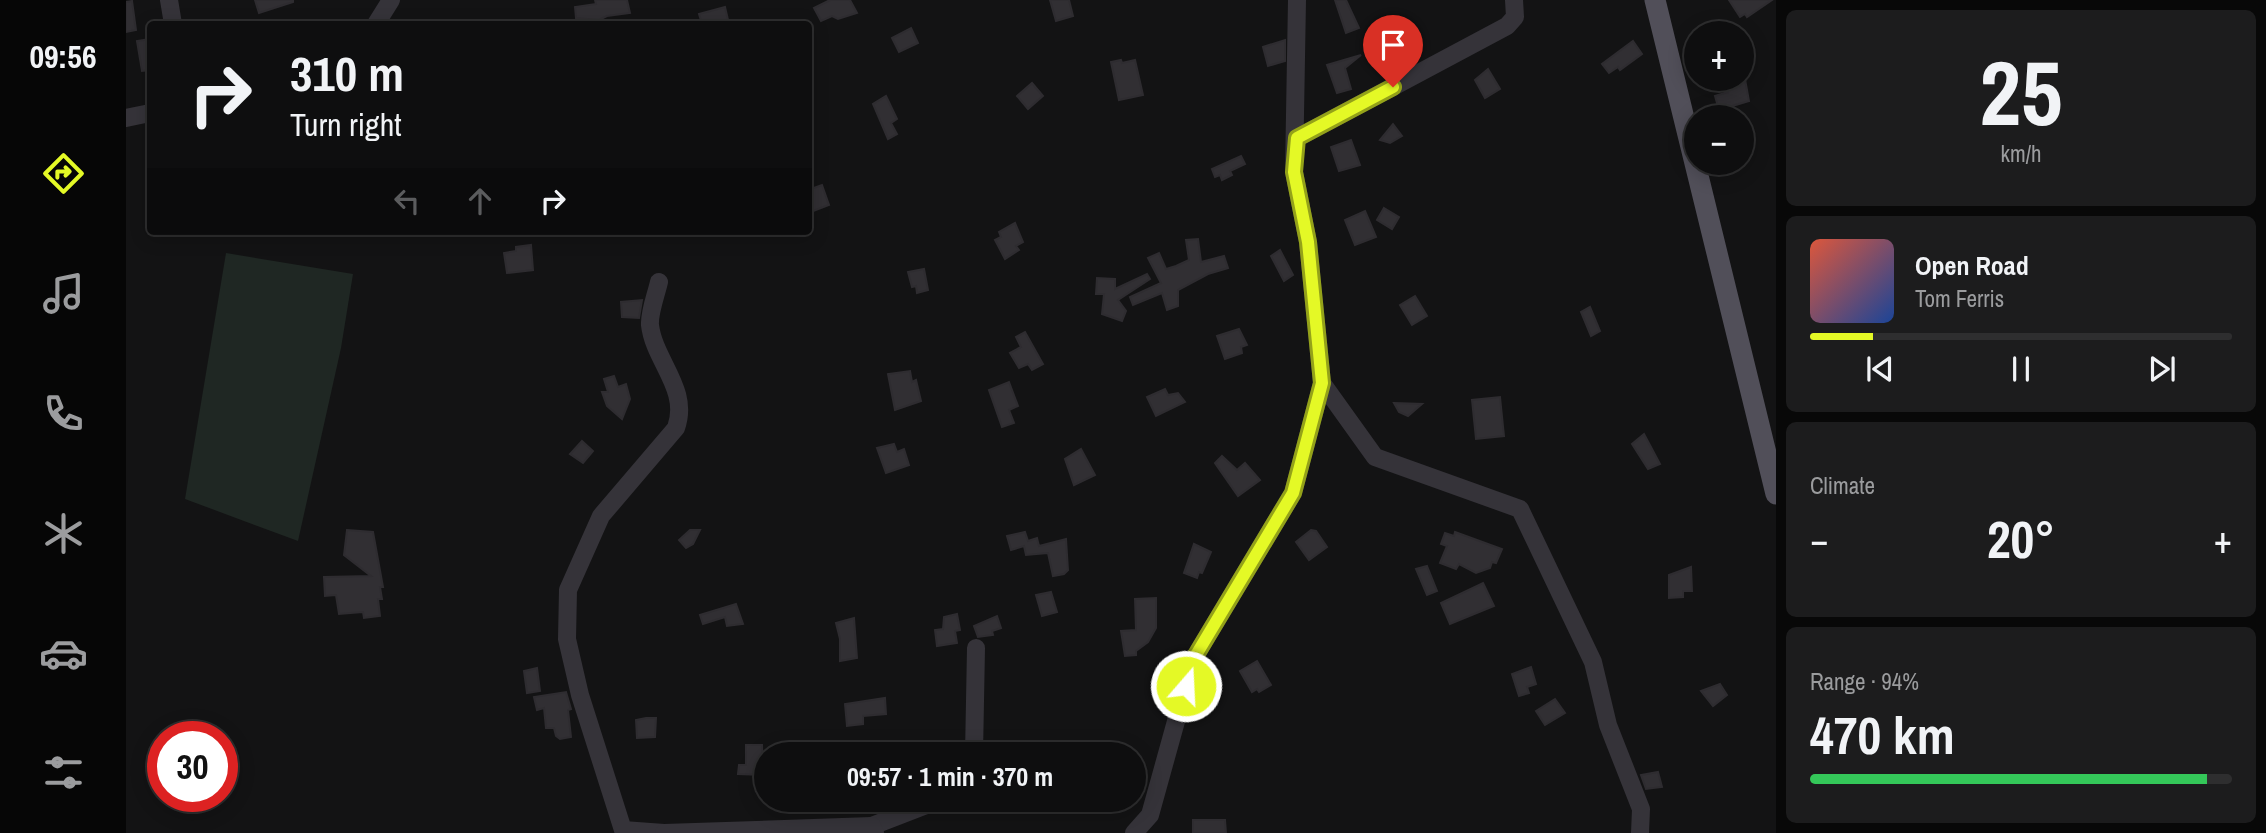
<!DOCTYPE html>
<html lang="en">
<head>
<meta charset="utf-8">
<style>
	:root { --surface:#0e0e0f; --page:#1c1c1d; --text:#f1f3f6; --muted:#9b9c9e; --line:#2e2e2f; --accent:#e4f926 }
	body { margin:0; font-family:"Archivo Narrow",sans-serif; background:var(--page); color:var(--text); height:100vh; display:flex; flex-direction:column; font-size:26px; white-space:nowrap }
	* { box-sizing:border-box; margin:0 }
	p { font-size:23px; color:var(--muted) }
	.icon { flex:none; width:38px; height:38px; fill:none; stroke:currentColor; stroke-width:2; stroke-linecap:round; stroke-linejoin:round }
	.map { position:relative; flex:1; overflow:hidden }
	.side { display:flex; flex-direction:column; gap:10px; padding:10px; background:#080808; width:490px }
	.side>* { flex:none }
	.guide { position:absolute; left:21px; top:21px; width:665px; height:214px; border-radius:7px; box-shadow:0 4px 18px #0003,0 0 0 2px var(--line); background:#0e0e0f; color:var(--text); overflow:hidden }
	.tools { position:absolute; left:1558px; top:21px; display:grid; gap:14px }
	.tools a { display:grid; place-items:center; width:70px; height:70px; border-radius:50%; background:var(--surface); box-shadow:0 4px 18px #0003,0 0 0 2px var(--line); font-size:35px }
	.speed { position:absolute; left:21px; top:721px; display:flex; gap:14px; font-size:35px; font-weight:700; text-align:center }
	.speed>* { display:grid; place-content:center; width:91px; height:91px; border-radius:50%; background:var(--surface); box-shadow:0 4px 18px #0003,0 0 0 2px var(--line); line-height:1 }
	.speed .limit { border:10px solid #d22; background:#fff; color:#111 }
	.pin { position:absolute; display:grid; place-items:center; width:60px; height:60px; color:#fff; margin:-72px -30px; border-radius:50% 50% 50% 0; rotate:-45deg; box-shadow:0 0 7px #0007 }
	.pin .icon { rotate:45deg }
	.me { position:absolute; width:77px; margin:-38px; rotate:19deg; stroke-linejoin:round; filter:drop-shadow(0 0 5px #0008) }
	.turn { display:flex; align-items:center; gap:24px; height:147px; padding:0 28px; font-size:32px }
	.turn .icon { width:91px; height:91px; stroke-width:2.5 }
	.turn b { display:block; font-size:49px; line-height:60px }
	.lanes { display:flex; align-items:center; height:66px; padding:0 28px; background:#0003; justify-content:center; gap:35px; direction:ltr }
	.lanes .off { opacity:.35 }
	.big { font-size:52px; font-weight:700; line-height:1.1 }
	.side .widget { flex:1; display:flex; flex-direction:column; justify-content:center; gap:10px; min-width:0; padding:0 24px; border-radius:10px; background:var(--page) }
	.side .dial { align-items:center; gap:0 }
	.dial b { font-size:91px; line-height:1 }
	.song { display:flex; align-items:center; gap:21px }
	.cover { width:84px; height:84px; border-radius:10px; background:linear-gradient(135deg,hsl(10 70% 55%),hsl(220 70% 35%)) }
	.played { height:7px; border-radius:4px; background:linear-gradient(90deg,var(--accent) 15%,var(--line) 15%) }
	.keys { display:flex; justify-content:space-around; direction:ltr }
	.heat { display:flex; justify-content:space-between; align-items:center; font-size:38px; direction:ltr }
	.charge { height:10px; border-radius:5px; background:linear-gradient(90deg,#34c759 94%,var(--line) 0) }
	.trip { position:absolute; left:628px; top:742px; width:392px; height:70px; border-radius:35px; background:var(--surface); box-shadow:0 4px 18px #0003,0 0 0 2px var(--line); font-weight:700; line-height:70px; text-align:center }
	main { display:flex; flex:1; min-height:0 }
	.tab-bar { display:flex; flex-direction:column; width:126px; justify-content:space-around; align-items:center; background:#060606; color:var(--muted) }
	.tab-bar .icon { width:49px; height:49px }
	.tab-bar .selected { color:var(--accent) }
	.tab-bar b { font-size:32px; color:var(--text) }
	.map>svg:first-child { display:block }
	.green { fill:#1f2723 }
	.building { fill:#312f33; stroke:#2e2c30; stroke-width:2 }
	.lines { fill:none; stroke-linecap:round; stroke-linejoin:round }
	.minor { stroke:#353339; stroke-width:18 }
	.major { stroke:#514f59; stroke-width:21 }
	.route-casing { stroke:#94a219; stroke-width:18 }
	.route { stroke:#e4f926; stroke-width:12 }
</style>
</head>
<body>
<main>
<nav class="tab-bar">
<b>09:56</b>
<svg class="icon selected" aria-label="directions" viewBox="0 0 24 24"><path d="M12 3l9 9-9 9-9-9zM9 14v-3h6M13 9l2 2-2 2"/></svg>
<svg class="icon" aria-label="music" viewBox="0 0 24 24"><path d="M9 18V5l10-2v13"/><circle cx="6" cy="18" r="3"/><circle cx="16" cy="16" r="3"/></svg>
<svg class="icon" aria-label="phone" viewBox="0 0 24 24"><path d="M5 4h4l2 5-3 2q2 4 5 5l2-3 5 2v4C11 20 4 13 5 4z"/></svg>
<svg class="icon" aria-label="climate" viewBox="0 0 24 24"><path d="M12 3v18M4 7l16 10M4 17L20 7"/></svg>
<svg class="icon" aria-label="car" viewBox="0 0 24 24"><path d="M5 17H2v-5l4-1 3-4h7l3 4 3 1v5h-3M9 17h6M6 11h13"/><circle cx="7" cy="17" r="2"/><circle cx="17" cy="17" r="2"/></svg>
<svg class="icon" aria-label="filters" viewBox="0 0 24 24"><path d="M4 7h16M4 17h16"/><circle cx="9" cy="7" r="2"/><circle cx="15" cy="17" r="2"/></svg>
</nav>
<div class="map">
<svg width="1650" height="833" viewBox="0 0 1650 833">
	<rect width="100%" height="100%" fill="#131314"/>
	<polygon class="green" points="100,253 227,274 215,348 172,541 59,499"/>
	<g class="building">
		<polygon points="129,0 167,0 167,2 133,13"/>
		<polygon points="469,0 501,0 504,13 481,16 473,20 450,18 449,7 470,4"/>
		<polygon points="704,0 724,0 731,13 712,19 706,16 695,21 688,8"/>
		<polygon points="924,0 943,0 947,16 930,21"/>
		<polygon points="1209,0 1220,0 1233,28 1220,33"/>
		<polygon points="1603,0 1646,0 1621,17 1619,14 1614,17"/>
		<polygon points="6,1 10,30 0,32 0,2"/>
		<polygon points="599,7 603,24 576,24 573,14"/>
		<polygon points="785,28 792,43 773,52 766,38"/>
		<polygon points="24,39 24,70 16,71 11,41"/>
		<polygon points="1159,40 1159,61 1142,66 1137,47"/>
		<polygon points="1507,41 1516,54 1494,70 1492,67 1483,73 1476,64"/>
		<polygon points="1235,55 1219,68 1225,89 1211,93 1201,65"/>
		<polygon points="995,60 996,63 1009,60 1017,95 993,100 985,62"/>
		<polygon points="1362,69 1374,89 1359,98 1349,80"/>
		<polygon points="1608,79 1619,79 1623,101 1593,110 1589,96 1602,92 1601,85 1609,83"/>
		<polygon points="906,83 917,96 902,109 891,96"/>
		<polygon points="760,96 771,119 765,123 771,134 762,139 747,104"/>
		<polygon points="1267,124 1276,136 1264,143 1254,140"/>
		<polygon points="1225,140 1234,165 1213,171 1205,147"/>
		<polygon points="1115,156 1119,164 1104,171 1106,175 1096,180 1094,175 1089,177 1086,169"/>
		<polygon points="696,185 703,205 682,213 682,190"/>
		<polygon points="1258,208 1273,217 1266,229 1251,220"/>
		<polygon points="1239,211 1250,237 1229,245 1219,220"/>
		<polygon points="889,223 897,242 890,246 893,250 879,259 869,240 875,237 873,232"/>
		<polygon points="1072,239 1075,262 1098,256 1102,268 1082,274 1052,290 1052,306 1041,310 1036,293 1007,305 1004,297 1035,283 1022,258 1033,253 1040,269 1050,266 1063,260 1060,240"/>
		<polygon points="405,245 407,270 381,273 378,253 390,251 390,247"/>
		<polygon points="1154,250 1167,275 1158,281 1145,256"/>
		<polygon points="798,269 802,290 791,293 790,286 786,287 782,272"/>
		<polygon points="1021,274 1024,279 992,300 1000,311 996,321 976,314 978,294 970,294 971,278 989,279 989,289"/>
		<polygon points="1289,296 1301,316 1286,325 1274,305"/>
		<polygon points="516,300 513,318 496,317 495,302"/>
		<polygon points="1464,307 1474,331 1465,336 1455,312"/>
		<polygon points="1113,329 1121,345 1115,347 1116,353 1099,359 1091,336"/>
		<polygon points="899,332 917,364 906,370 902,364 893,368 884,353 895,347 890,337"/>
		<polygon points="784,371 786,382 790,380 795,401 769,410 762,374"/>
		<polygon points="488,376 492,387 500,384 504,399 496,419 481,406 476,392 482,392 478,379"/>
		<polygon points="883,382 892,406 883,410 888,423 876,427 863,390"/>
		<polygon points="1039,389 1042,395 1052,393 1059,402 1030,416 1021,397"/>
		<polygon points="1374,397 1378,436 1350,439 1346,400"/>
		<polygon points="1268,403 1296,404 1282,416 1273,412"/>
		<polygon points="1518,434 1534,464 1522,469 1506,444"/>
		<polygon points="456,441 467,451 457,463 444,454"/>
		<polygon points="768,444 771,452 778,449 783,465 760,473 751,448"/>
		<polygon points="955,449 969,475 948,485 939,459"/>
		<polygon points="1096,456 1111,470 1119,463 1134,480 1112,496 1089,463"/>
		<polygon points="221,530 247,532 257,587 254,587 256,599 252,599 254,616 238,618 237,612 213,614 210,595 199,596 198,577 245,576 218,555"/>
		<polygon points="564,530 574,530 567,544 560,548 553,540"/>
		<polygon points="1185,530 1190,531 1201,547 1183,560 1170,542"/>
		<polygon points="899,532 902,541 911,538 913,546 940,539 942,570 938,574 927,576 922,553 900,555 898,546 885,550 881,536"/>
		<polygon points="1329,532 1376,549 1370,563 1366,562 1364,568 1350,573 1333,564 1330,569 1314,563 1321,546 1315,544 1319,533 1328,536"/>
		<polygon points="1068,544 1085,552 1076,573 1073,572 1071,578 1058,573"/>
		<polygon points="1301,566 1311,591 1301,595 1290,569"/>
		<polygon points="1565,567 1566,591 1557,591 1557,597 1543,598 1543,575"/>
		<polygon points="1357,583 1368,606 1324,624 1315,603"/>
		<polygon points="925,592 931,612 916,616 910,595"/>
		<polygon points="1030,598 1030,628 1022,642 1010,651 1010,655 999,656 995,631 1010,630 1009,599"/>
		<polygon points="610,604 617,624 601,626 599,617 577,624 574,615"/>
		<polygon points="831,614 834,630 829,631 831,643 811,646 809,630 817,629 818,617"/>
		<polygon points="871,616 875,628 866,631 867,635 852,637 848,626"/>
		<polygon points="728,618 731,658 714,661 714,639 710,623"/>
		<polygon points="1131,661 1145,685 1133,692 1131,689 1126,692 1114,671"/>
		<polygon points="1405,667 1410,684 1401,687 1403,693 1393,696 1386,674"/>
		<polygon points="411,668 414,691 401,693 398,671"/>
		<polygon points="1594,684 1601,695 1587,706 1575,691"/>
		<polygon points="440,692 445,709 442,710 445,737 434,739 430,736 428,728 420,728 418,708 411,710 408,697"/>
		<polygon points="759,698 760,714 737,716 737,724 721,726 719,704"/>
		<polygon points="1429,699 1439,713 1419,725 1410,711"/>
		<polygon points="520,718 530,718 529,737 511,738 510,720"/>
		<polygon points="620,745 636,745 637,775 612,774 613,765 620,765"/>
		<polygon points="1532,772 1536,787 1520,789 1515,775"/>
		<polygon points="1067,820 1099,820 1100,833 1067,833"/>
	</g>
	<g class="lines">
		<g class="minor">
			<polyline points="43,0 47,24"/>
			<polyline points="250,24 265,0"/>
			<polyline points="0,118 24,113"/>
			<polyline points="1171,138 1381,26 1389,17 1388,0"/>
			<path d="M533 282C530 295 523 313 524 325 528 361 564 389 550 428L475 516 442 590 441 639 454 695 497 830 538 833"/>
			<polyline points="1196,383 1249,457 1394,509 1467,662 1482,725 1515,809 1514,833"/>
			<polyline points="848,754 850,648"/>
			<polyline points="746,826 813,800"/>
			<polyline points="538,833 746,826 749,833"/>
			<polyline points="1008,833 1024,815 1067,660 1167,493 1196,383 1182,242 1168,172 1171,0"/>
		</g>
		<polyline class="major" points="1529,0 1650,494"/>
	</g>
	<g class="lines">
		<g class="route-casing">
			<polyline id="route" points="1060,686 1067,660 1167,493 1196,383 1182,242 1168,172 1171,138 1267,87"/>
		</g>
		<use href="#route" class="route"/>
	</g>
</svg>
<div class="tools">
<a>+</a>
<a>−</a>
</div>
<div class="speed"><div class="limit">30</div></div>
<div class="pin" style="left:1267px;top:87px;background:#d93025"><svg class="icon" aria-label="arrive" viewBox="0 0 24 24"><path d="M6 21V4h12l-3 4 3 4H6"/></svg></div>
<svg class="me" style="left:1060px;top:686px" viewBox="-20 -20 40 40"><circle r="17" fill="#e4f926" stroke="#fff" stroke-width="3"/><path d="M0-11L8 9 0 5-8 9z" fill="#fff"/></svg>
<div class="trip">09:57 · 1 min · 370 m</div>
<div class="guide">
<div class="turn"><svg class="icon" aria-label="right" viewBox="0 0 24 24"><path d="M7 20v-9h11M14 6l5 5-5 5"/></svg><div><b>310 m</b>Turn right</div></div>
<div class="lanes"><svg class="icon off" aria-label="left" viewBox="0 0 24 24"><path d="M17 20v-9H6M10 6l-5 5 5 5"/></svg><svg class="icon off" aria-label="ahead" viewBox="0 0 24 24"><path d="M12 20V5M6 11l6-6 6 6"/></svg><svg class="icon" aria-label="right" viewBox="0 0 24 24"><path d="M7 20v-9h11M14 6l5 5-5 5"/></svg></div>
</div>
</div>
<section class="side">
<div class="widget dial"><b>25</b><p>km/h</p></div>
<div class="widget">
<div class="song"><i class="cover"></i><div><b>Open Road</b><p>Tom Ferris</p></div></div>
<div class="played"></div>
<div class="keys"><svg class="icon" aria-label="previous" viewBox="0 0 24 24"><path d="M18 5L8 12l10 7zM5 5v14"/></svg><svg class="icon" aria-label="pause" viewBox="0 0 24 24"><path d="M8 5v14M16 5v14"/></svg><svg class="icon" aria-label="next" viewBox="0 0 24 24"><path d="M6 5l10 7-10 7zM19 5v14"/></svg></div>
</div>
<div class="widget"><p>Climate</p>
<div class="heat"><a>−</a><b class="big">20°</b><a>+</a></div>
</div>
<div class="widget"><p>Range · 94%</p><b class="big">470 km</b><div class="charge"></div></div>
</section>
</main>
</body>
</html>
